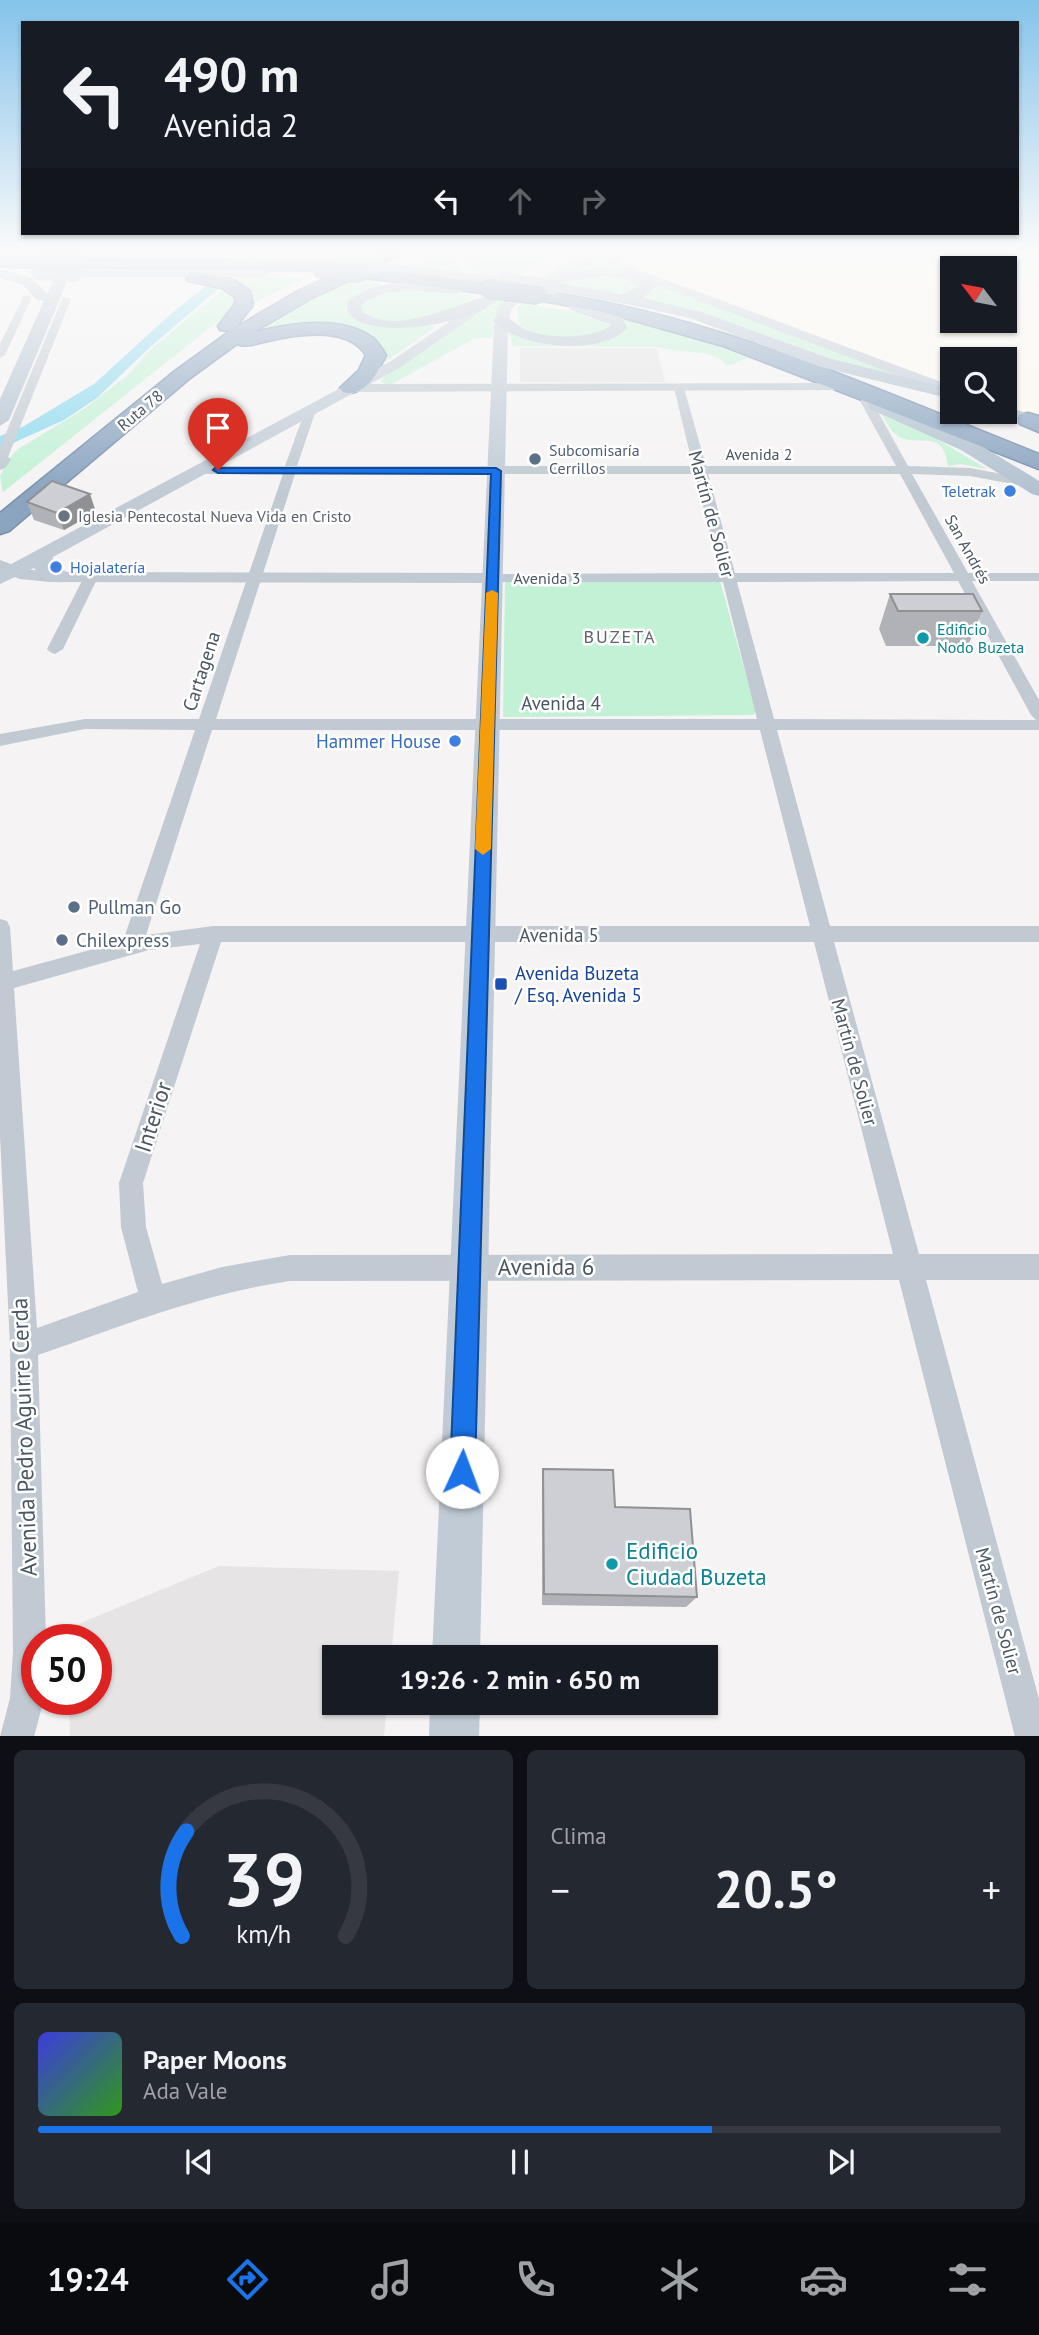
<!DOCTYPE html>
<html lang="es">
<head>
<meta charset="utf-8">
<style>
	:root { --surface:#171b24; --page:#242831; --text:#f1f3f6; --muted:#9ea1a6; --line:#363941; --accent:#1a73e8 }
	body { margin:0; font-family:"PT Sans",sans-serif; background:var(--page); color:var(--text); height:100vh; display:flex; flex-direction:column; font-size:26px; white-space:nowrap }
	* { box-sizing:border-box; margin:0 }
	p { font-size:23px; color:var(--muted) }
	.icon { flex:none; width:38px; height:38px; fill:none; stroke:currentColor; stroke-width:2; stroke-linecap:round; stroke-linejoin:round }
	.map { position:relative; height:1736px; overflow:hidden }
	.side { display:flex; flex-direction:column; gap:14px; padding:14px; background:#0d0f14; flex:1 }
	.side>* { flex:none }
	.hud { position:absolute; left:21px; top:21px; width:998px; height:214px; border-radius:0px; box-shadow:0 2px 5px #0004; background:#171b24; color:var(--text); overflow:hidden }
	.needle { width:46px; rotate:302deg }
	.fabs { position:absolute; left:940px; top:256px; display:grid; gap:14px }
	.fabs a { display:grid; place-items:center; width:77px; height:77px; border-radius:0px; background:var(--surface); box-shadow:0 2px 5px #0004; font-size:35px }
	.speed { position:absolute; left:21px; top:1624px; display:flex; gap:14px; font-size:35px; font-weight:700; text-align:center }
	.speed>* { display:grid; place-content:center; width:91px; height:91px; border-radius:50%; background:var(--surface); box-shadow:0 2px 5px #0004; line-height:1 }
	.speed .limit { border:10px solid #d22; background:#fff; color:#111 }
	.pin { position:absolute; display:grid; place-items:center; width:60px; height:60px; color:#fff; margin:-72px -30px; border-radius:50% 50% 50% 0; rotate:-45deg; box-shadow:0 0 7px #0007 }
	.pin .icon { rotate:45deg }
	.me { position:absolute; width:77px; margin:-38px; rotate:2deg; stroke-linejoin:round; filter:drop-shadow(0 0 5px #0008) }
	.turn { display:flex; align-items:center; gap:24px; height:147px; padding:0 28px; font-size:32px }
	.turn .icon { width:91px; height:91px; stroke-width:2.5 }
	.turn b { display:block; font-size:49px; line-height:60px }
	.lanes { display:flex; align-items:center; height:66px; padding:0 28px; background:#0003; justify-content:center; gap:35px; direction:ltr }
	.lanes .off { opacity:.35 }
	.big { font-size:52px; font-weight:700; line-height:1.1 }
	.side .widget { flex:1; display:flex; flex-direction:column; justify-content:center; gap:10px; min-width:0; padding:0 24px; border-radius:10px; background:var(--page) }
	.side .dial { align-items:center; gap:0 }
	.dial svg { height:182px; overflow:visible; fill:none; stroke:var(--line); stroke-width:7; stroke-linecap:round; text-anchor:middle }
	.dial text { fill:var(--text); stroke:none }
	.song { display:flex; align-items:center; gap:21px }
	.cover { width:84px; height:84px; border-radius:10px; background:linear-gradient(135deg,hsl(240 70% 55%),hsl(110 70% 35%)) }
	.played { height:7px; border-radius:4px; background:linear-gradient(90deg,var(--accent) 70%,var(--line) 70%) }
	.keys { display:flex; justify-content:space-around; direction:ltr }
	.heat { display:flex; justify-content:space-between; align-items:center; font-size:38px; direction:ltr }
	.side .tiles { flex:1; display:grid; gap:14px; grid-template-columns:1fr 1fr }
	.widget:last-child { grid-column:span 2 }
	.trip { position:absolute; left:322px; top:1645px; width:396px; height:70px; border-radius:0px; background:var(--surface); box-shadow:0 2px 5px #0004; font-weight:700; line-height:70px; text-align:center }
	.tabs { display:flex; height:112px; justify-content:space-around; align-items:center; background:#090b0e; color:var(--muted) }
	.tabs .icon { width:49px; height:49px }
	.tabs .selected { color:var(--accent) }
	.tabs b { font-size:32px; color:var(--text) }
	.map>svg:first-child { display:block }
	.commercial { fill:#fdf9ef; fill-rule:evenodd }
	.education { fill:#e6e4e5 }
	.green { fill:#c3f1d5 }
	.water { fill:#90daee }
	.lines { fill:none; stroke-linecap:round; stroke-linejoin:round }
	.motorway-casing { stroke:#7690ad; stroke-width:3 }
	.minor { fill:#c1cad2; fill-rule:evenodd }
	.tertiary { fill:#c1cad2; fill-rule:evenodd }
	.secondary { fill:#c1cbd6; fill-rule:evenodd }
	.primary { fill:#b3c2d1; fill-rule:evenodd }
	.motorway { fill:#8ba5c1; fill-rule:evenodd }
	.motorway-bridge-casing { stroke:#7690ad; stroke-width:20; stroke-linecap:butt }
	.primary-bridge { stroke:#b3c2d1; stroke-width:16 }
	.motorway-bridge { stroke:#8ba5c1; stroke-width:18 }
	.wall { fill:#b0b2b7 }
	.shaded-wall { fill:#909195 }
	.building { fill:#cdcfd5; stroke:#909195; stroke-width:2 }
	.route { fill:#1a73e8; stroke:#114b97; stroke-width:2 }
	.slow { fill:#f59e0b }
	.service-dot { fill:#5c6f8a; stroke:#fff; stroke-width:2.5 }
	.shop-dot { fill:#3f7fe0; stroke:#fff; stroke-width:2.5 }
	.worship-dot { fill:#6b7280; stroke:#fff; stroke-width:2.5 }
	.culture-dot { fill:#0f9aa8; stroke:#fff; stroke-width:2.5 }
	.transit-dot { fill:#1a4fb4; stroke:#fff; stroke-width:2.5 }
	.labels { text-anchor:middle; stroke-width:5; stroke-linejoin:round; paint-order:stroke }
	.far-street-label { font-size:16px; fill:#4a5661; stroke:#fff }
	.far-service-label { font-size:16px; fill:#4e5e75; stroke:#fff; text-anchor:start }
	.far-shop-label { font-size:16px; fill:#366cbe; stroke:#fff; text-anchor:end }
	.far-worship-label { font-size:16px; fill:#5b616d; stroke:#fff; text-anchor:start }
	.far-culture-label { font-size:16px; fill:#0d838f; stroke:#fff; text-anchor:start }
	.far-neighbourhood-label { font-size:18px; letter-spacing:2px; fill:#5f6368; stroke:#fff }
	.street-label { font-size:19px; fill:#4a5661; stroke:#fff }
	.shop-label { font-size:19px; fill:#366cbe; stroke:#fff; text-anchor:end }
	.service-label { font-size:19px; fill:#4e5e75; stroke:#fff; text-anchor:start }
	.transit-label { font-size:19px; fill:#164399; stroke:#fff; text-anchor:start }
	.near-street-label { font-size:23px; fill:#4a5661; stroke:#fff }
	.near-culture-label { font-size:23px; fill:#0d838f; stroke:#fff; text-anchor:start }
</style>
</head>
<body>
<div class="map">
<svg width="1039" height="1737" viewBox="0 0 1039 1737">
	<rect width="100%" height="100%" fill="#f5f3f3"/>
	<path class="commercial" d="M639 250H1039V418L1005 405 1004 359H952V386L642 271 632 261 633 256ZM952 268H1004V320H952Z"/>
	<g class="education">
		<polygon points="520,348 657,348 665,382 520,382"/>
		<polygon points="219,1566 399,1571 391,1657 334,1657 334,1703 387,1703 384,1736 70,1736 69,1699 96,1699 96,1640 66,1640 66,1629"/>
	</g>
	<g class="green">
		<polygon points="458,250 467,250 455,265 465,273 402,266 426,262"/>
		<path d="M490 250H554L556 252C552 259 522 276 513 278 501 280 479 275 469 269L470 260Z"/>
		<polygon points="601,250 497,310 492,338 475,338 390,385 381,382 384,376 491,303 589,251"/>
		<polygon points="613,250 605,261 607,265 924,383 842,362 732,323 629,297 653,287 597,269 572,272"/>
		<path d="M584 273 623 277 643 287C617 299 584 288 557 284Z"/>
		<polygon points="240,275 306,278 249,306 232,282"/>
		<path d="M353 279 380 283 382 288C365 291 352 293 345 310 368 338 406 318 435 327L378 367 380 345 361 332 247 336 263 320 342 281Z"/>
		<polygon points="227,286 239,293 236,307 3,492 0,477 7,461 18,449 84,409 129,374 150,350"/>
		<path d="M422 290 476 296C450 311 393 339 360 309V303L386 291Z"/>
		<polygon points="522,304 574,311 614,325 592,336 551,337 536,334 519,325 517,306"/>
		<path d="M615 316 697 338 748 358 728 366C711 347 683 355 659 347L513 346 509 332C536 345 595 346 622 332L625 325Z"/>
		<path d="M880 412 925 432 987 469 961 464 948 466C942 423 914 453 893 432 888 426 884 418 880 412Z"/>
		<polygon points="720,581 756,712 753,715 503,717 505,582"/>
	</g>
	<polygon class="water" points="252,250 263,250 147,350 97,398 64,420 0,449 0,436 24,426 94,384 173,312"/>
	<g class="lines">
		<g class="motorway-casing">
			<g id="motorway">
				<path d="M388 250H409L373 269 488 284 497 289 488 294 357 277 310 299 254 332C289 324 341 314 373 338 378 342 382 349 386 355 378 372 365 398 343 392L340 388 359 370 366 355C347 326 298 334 268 341 257 343 247 348 237 344L189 379 9 531 0 534V513L175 371 230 331 220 330 218 326 235 304V297L222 288 188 281 186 277 188 273 194 272 234 280 250 291 253 305 235 328 298 291Z"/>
				<polygon points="0,256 40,258 48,263 40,268 0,266"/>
				<polygon points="76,259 331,261 339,266 331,271 70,267 68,264"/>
				<path d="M538 290C584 298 629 306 674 319 799 353 918 406 1039 454V469L723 346 603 312 532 299 529 295 532 291Z"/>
				<polygon points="1028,413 1039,416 1039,432 1020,424 1017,419 1020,414"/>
			</g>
		</g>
		<g class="minor">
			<polygon points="24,295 32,297 5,355 0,358 0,344"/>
			<polygon points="63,297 71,299 8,457 0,460 0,447"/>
			<path d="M679 385 684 388 706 466H896L860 401 866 398 872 401 908 466 970 468 1023 478 1029 482 1023 486 970 476 912 474 968 573H1039V581H972L1039 700V730H777L830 926H1039V942H834L919 1254H1039V1280H926L1039 1699V1737H1015L899 1280 290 1281C201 1294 122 1326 38 1355L46 1640H37V1699H44L34 1737H0L10 1698 13 1652 10 1346 0 1136V919L7 921 10 927 13 971 123 941 195 730 85 729 0 746V734L85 719H199L283 474H200L194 470 200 466H285L306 408 316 410 297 466H693L674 388ZM295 474H695L720 573 492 574 485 578 492 582H723L757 719H216ZM708 474H900L954 573H735ZM958 581 1031 715 1036 720 774 719 737 582ZM212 730H760L810 926H213L146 935ZM221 942H814L893 1254 290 1255 222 1267 162 1284 146 1227 143 1183ZM200 944 119 1183 121 1227 138 1292 37 1328 14 988 149 950Z"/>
			<polygon points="91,573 98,577 63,649 55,654 50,652 47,649 84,577"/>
		</g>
		<g class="tertiary">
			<polygon points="832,383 837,384 837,390 350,392 343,388 350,384"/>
			<polygon points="0,451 5,453 11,460 5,468 0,470"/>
			<polygon points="0,560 24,569 50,572 492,573 501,578 492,583 50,582 20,579 0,572"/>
		</g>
		<g class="secondary">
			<polygon points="596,250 628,250 615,261 952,386 952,396 606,266 603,256 518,303 511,310 508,327 480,1657 432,1657 494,327 497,309 508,297"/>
			<path d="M492 293 497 294V300L401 367 53 557V565L69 573 72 577 69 581C56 585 42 579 34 568L0 584V570L391 361Z"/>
			<polygon points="430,1703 480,1703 479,1737 429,1737"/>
		</g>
		<g class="primary">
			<polygon points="67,250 81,250 72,270 264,269 271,273 264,277 69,277 9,420 0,426 0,399 44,301 37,300 22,284 0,278 0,269 32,278 47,294"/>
			<polygon points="469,250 489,250 474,258 464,258 462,255"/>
			<polygon points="238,257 333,258 340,262 333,266 233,264 231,261"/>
			<polygon points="376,262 504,277 511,281 504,285 371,269 371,263"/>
			<path d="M604 267 634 272 654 283 656 286 643 298 701 312 832 359 952 389V399L820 367 690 318 632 305 553 291 546 287 553 283 549 279 551 276ZM604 276 624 278 640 287 620 294 557 283Z"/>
			<path d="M417 283 457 286 464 290 457 294C425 292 387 284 361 305L362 311C393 337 453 305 486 296L494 301C472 324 366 343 347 311L348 301C368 285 391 282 417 283Z"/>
			<path d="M576 302 623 318 627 328C602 357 516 348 493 320L501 315C512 318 519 328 530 331 552 339 591 339 611 326L610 324 571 310 568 307 571 304Z"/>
			<path d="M876 400C935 414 988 450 1039 481V496L1032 494 961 450 870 409 867 405Z"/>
			<polygon points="1004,406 1039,417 1039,429 998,415 995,411 1004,411"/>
		</g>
		<use href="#motorway" class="motorway"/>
		<g class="motorway-bridge-casing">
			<g id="motorway-bridge">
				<polyline points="40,263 76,264"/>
				<polyline points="321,270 361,273"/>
				<polyline points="488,289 538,295"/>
			</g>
		</g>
		<g class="primary-bridge">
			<polyline points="339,262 376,266"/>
			<polyline points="39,272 74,274"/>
			<polyline points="504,281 553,287"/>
		</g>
		<use href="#motorway-bridge" class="motorway-bridge"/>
	</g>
	<g class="wall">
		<polygon points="27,502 96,512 64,530 34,520"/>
		<polygon points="890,594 982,611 968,646 886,646 879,629"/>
		<polygon points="543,1469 615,1507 697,1597 686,1607 542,1605 542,1486"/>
	</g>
	<polygon class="shaded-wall" points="90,494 96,512 64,530 57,513"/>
	<g class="building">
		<polygon points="52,481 90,494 57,513 27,502"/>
		<polygon points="890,594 973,594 982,611 898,611"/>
		<polygon points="543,1469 613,1470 615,1507 690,1509 697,1597 544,1594"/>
	</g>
	<linearGradient id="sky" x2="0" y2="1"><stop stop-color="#85c3ea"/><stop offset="0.51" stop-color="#fafafa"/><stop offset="1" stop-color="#fafafa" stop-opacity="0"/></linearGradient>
	<rect width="1039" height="493" fill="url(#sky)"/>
	<polygon class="route" points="215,468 496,468 501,471 475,1472 471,1481 462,1484 454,1481 450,1472 491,474 218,473 213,470"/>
	<polygon class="slow" points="492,590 498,593 491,849 483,855 475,849 486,593"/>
	<g class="service-dot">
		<circle cx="535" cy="459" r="7"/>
		<circle cx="74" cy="907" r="7"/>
		<circle cx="62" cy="940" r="7"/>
	</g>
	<g class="shop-dot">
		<circle cx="1010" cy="491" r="7"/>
		<circle cx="56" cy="567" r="7"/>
		<circle cx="455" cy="741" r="7"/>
	</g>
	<circle class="worship-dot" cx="64" cy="516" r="7"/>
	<g class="culture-dot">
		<circle cx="923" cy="638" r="7"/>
		<circle cx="612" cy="1564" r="7"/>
	</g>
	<rect class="transit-dot" x="494" y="977" width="14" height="14" rx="3.5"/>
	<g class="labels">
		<g class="far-street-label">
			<text transform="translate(140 410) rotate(-40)" y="6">Ruta 78</text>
			<text x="759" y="460">Avenida 2</text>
			<text transform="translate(968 549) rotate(61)" y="6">San Andrés</text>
			<text x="547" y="584">Avenida 3</text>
		</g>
		<g class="far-service-label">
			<text x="549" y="456">Subcomisaría<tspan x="549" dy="18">Cerrillos</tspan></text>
		</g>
		<g class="far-shop-label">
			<text x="996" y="497">Teletrak</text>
			<text x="70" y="573" text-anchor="start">Hojalatería</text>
		</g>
		<g class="far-worship-label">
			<text x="78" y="522">Iglesia Pentecostal Nueva Vida en Cristo</text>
		</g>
		<g class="far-culture-label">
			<text x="937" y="635">Edificio<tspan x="937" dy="18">Nodo Buzeta</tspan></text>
		</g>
		<g class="far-neighbourhood-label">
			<text x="620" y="643">BUZETA</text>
		</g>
		<g class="street-label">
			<text transform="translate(712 514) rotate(75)" y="7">Martín de Solier</text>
			<text transform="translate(201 671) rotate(-72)" y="7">Cartagena</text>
			<text x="561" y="710">Avenida 4</text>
			<text x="559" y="942">Avenida 5</text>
			<text transform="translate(855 1062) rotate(75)" y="7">Martín de Solier</text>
			<text transform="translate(999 1611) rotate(75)" y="7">Martín de Solier</text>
		</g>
		<g class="shop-label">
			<text x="441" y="748">Hammer House</text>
		</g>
		<g class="service-label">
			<text x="88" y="914">Pullman Go</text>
			<text x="76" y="947">Chilexpress</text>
		</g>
		<g class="transit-label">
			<text x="515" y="980">Avenida Buzeta<tspan x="515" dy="22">/ Esq. Avenida 5</tspan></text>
		</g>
		<g class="near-street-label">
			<text transform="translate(153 1117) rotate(-72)" y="8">Interior</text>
			<text x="546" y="1275">Avenida 6</text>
			<text transform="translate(24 1437) rotate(-92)" y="8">Avenida Pedro Aguirre Cerda</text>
		</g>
		<g class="near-culture-label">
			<text x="626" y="1559">Edificio<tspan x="626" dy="26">Ciudad Buzeta</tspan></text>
		</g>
	</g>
</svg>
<div class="fabs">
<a><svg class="needle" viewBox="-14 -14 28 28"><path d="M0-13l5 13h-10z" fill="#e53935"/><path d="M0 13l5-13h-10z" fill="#9ea1a6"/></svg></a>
<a><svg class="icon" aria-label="search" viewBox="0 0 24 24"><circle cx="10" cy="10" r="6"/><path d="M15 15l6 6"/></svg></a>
</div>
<div class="speed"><div class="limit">50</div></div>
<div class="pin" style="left:218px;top:470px;background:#d93025"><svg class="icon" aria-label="arrive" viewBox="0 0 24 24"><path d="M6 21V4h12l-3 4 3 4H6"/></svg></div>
<svg class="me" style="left:462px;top:1472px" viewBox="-20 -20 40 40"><circle r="19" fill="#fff"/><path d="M0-13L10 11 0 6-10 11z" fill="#1a73e8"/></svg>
<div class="trip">19:26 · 2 min · 650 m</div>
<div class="hud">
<div class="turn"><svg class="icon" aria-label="left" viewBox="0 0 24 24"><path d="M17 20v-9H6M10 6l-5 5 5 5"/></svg><div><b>490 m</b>Avenida 2</div></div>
<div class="lanes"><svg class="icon" aria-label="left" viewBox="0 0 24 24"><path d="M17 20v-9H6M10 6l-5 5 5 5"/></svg><svg class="icon off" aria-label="ahead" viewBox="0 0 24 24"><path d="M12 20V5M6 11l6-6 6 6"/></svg><svg class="icon off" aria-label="right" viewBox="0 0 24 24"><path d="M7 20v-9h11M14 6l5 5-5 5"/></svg></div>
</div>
</div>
<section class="side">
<div class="tiles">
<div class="widget dial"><svg viewBox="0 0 100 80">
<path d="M14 69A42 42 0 1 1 86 69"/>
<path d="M14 69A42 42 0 0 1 16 23" stroke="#1a73e8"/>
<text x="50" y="56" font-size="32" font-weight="700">39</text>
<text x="50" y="72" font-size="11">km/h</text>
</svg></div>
<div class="widget"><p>Clima</p>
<div class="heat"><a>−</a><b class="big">20.5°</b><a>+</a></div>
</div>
<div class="widget">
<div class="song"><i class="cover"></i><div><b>Paper Moons</b><p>Ada Vale</p></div></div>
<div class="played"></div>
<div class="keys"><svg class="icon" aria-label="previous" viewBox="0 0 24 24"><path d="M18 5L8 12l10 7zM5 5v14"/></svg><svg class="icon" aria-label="pause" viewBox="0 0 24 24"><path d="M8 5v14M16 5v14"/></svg><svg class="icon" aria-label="next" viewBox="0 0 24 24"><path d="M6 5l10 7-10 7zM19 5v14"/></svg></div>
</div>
</div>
</section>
<nav class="tabs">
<b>19:24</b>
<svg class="icon selected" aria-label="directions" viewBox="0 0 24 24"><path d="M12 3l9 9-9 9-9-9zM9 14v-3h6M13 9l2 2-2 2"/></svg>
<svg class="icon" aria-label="music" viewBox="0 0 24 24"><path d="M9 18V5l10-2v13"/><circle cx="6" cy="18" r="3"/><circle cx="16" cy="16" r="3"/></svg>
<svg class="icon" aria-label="phone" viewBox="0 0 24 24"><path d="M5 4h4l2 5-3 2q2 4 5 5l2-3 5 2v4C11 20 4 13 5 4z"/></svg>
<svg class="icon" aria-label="climate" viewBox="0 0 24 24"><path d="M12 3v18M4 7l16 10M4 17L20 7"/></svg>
<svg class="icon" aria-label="car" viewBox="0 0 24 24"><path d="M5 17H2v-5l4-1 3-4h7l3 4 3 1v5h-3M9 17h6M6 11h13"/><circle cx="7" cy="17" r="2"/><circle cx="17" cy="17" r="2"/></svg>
<svg class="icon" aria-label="filters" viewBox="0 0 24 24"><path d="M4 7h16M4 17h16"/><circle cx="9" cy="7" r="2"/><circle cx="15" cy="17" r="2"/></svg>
</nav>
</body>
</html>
